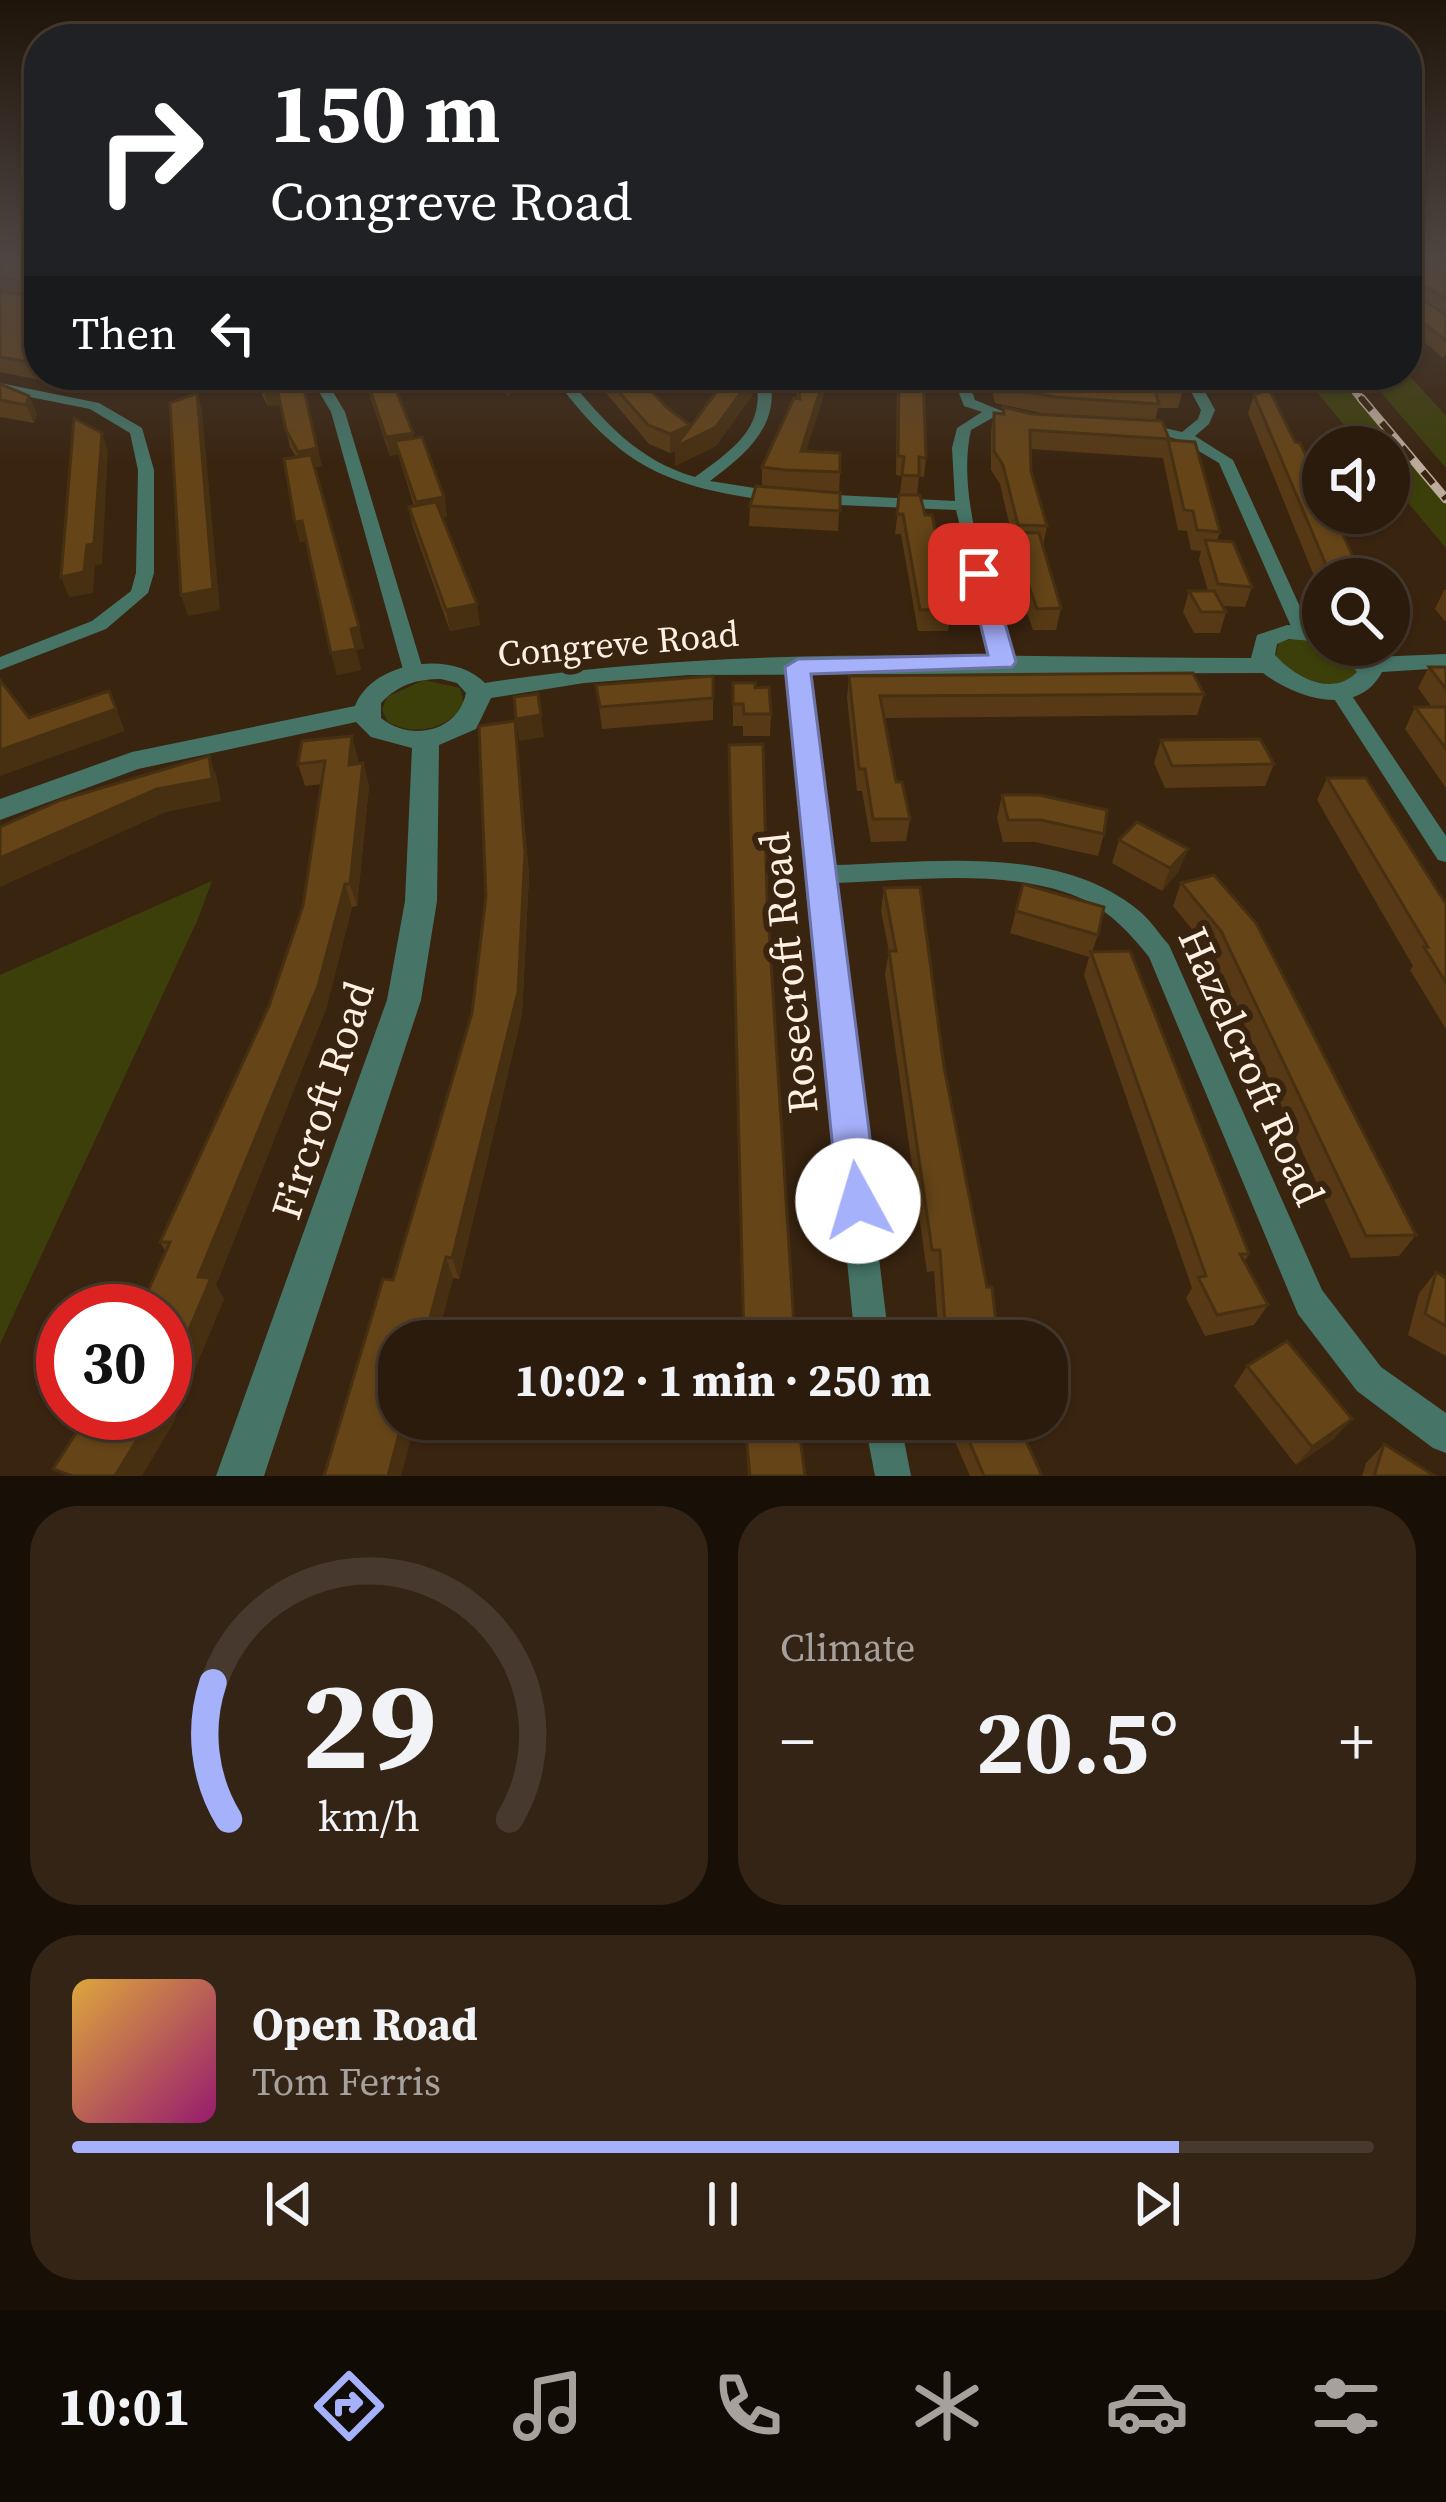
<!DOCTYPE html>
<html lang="en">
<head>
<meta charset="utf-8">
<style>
	:root { --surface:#2b1b0c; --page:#332415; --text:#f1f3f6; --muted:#a6a19d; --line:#47392d; --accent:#a6b1fc }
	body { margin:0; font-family:"Source Serif 4",serif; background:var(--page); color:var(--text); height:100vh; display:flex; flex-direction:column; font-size:45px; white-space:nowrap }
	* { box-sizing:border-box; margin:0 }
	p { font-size:39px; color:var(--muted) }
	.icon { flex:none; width:66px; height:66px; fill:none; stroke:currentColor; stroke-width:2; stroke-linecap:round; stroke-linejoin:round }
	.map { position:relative; height:1476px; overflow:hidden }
	.side { display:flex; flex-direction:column; gap:30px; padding:30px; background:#180f07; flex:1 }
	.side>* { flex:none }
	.top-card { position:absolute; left:24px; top:24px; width:1398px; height:366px; border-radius:48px; box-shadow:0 3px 9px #0004,0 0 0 3px var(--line); background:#202124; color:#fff; overflow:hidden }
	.tools { position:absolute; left:1302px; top:426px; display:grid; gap:24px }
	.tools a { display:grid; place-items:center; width:108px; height:108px; border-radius:50%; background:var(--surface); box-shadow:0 3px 9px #0004,0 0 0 3px var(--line); font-size:60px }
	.speed { position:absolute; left:36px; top:1284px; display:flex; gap:24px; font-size:60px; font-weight:700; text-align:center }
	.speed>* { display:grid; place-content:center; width:156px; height:156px; border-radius:50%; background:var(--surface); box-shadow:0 3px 9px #0004,0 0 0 3px var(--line); line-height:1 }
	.speed .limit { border:18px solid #d22; background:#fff; color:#111 }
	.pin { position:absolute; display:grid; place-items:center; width:102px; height:102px; color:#fff; margin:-51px; border-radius:24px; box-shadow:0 6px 18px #0006 }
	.me { position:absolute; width:132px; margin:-66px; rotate:354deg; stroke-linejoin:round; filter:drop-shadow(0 0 9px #0008) }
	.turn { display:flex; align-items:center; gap:42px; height:252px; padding:0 48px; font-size:54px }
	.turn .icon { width:156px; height:156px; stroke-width:2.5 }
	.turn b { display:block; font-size:84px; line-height:102px }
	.then { display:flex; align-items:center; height:114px; padding:0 48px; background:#0003; gap:24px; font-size:45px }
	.big { font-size:90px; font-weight:700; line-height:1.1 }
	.side .widget { flex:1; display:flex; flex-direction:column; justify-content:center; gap:18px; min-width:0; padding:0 42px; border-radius:48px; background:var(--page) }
	.side .dial { align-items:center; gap:0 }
	.dial svg { height:312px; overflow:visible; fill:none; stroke:var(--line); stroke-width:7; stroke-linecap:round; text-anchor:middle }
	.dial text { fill:var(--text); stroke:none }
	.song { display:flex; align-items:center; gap:36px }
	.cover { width:144px; height:144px; border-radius:18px; background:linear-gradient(135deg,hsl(40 70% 55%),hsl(320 70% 35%)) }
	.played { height:12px; border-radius:6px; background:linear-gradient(90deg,var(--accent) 85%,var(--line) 85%) }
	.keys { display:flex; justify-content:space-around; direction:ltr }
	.heat { display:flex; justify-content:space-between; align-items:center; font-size:66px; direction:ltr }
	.side .tiles { flex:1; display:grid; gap:30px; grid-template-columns:1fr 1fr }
	.widget:last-child { grid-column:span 2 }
	.trip { position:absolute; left:378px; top:1320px; width:690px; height:120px; border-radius:48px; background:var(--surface); box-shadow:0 3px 9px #0004,0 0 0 3px var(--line); font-weight:700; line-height:120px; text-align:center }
	.tab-bar { display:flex; height:192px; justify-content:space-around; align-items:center; background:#110b05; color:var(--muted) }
	.tab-bar .icon { width:84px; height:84px }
	.tab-bar .current { color:var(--accent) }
	.tab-bar b { font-size:54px; color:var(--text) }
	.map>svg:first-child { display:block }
	.green { fill:#3d3f0b }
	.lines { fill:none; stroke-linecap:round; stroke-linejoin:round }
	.minor { fill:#467567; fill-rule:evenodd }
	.tertiary { fill:#467567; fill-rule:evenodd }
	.rail-far1-casing { stroke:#bdac9d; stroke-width:8 }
	.rail-casing { stroke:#bdac9d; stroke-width:9 }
	.rail-far1 { stroke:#392410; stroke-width:4.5; stroke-dasharray:14; stroke-linecap:butt }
	.rail { stroke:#392410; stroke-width:6; stroke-dasharray:16; stroke-linecap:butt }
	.wall { fill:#573a15 }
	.shaded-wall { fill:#473011 }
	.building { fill:#654418; stroke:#473011; stroke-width:3 }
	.route { fill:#a6b1fc; stroke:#6c73a4; stroke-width:3 }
	.labels { text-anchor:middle; stroke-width:12; stroke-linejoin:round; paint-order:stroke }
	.street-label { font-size:36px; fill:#fff0e4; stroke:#392410 }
	.near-street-label { font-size:42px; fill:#fff0e4; stroke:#392410 }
</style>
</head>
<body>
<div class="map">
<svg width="1446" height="1476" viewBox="0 0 1446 1476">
	<rect width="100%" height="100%" fill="#392410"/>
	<g class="green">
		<polygon points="1407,373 1446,416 1446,468 1366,375"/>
		<polygon points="1303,375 1343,375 1446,498 1446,548 1389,480 1389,447 1362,447"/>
		<path d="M1294 638C1321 641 1348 643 1357 673 1331 698 1297 676 1275 658L1279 643Z"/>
		<path d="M424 680 460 688 464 705C446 729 416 737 388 722L382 710 387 697Z"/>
		<polygon points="212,881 197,921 0,1344 0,975"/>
	</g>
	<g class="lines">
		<g class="minor">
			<polygon points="309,375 323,375 345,412 424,673 421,677 407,677 404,673 331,412"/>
			<path d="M552 375H566C602 420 638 461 695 477 733 449 768 427 755 375H769C782 425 746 454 710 481L779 492 787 497 779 502C666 487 621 468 552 375Z"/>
			<path d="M952 375H966L975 400 1024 420 1017 424 994 417 971 430C955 500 993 594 1013 662L1003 668 993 662 956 510 816 504 808 499 816 494 955 501 952 448 957 428 982 412 964 406Z"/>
			<polygon points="1182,375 1196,375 1215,410 1209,424 1195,436 1233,460 1311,631 1309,635 1302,637 1293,631 1219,463 1180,440 1131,426 1138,422 1182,432 1198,419 1201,410"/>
			<polygon points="0,383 99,403 142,428 154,470 154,573 148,593 106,629 0,670 0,657 92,621 131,591 136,573 138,470 130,433 90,409 0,391"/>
			<path d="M798 661 808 667 832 865C930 863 1056 843 1138 910 1150 919 1159 934 1169 945L1322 1290 1381 1367 1446 1413V1453L1433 1448 1357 1391 1298 1314 1149 957C1131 935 1113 914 1087 901 1015 866 911 881 834 883L889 1341H855L788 667Z"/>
			<polygon points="1339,685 1346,687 1446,836 1446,862 1438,860 1329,691"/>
			<polygon points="864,1419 900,1419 911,1476 875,1476"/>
		</g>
		<path class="tertiary" d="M1287 625 1323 628V642L1289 639 1277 644 1275 655C1295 677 1332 698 1357 672L1335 645H1362L1374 657 1446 654V668L1382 672C1358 718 1297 699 1263 673L689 675 584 683 491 698 476 729 439 745 437 901 421 1000 264 1476H216L387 1000 405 901 412 748 371 737 356 722 138 769 0 820V799L132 752 355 706C372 661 453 649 485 683 737 643 996 658 1251 658L1257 635ZM441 679 457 683 466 693C458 732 411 742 381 718V703C398 685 416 679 441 679Z"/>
		<g class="rail-far1-casing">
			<polyline id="rail-far1" points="1342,375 1363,401"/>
		</g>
		<g class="rail-casing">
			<polyline id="rail" points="1361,398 1446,499"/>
		</g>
		<use href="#rail-far1" class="rail-far1"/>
		<use href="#rail" class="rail"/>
	</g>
	<g class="wall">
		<polygon points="0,258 39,258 39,375 139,375 100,392 0,372"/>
		<polygon points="1407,258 1446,258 1446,354 1443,358 1407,327"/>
		<polygon points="236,375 290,375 322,466 315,467 364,648 356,650 361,670 337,675 306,541 300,542 295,522 296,457 290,447 280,405 268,406 253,379 245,382"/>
		<polygon points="363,375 411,375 392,379 414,439 444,497 447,517 442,517 480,625 450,631 413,527 409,507 414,506 398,454 390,456"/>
		<polygon points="496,375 522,375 508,397"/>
		<polygon points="591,375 637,375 666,407 690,425 690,427 718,390 718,383 715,375 753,375 753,394 716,446 675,466 675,451 670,453 649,444"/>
		<polygon points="795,375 826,375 825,391 806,451 840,472 839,492 807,490 840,493 838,531 749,526 750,506 762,486 762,467 797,398"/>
		<polygon points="897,375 923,375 926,458 924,477 919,476 917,495 952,609 948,631 918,631 901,534 895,534 902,476 896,475"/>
		<polygon points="988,375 1029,375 1029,380 1143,384 1138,375 1175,375 1183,390 1178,408 1158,408 1155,421 1169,440 1220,532 1217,541 1252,587 1245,607 1223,606 1226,612 1220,633 1194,633 1183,612 1189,591 1208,591 1199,560 1201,551 1191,550 1187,531 1178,530 1163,458 1031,449 1031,471 1047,526 1043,546 1061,608 1056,630 1033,630 1006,552 1011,532 1000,484 991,470 991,432 994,413 1002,414 1003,407 1032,414 1051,415 995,403"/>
		<polygon points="0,384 29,396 37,414 34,423 0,417"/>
		<polygon points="1254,395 1363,579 1323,579 1323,598 1248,413"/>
		<polygon points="1444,590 1446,590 1446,622 1435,609"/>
		<polygon points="1389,591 1411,614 1401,635 1389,635"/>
		<polygon points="1429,667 1446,667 1446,788 1405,729 1415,707 1432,707 1418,688"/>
		<polygon points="713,676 713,720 602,729 596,685"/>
		<polygon points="849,676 1204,694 1197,715 884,718 896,782 910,819 906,841 871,842 862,791 857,791 847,698"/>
		<polygon points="733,683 755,688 771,714 770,736 743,736 743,726 733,726"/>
		<polygon points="515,721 529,874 522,1014 459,1279 453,1278 436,1341 399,1341 393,1280 472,1013"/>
		<polygon points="1161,740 1274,764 1265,786 1165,788 1154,763"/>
		<polygon points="358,758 358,764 363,763 369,786 357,906 352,907 326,1009 216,1285 224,1299 191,1378 165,1375 166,1252 160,1242 269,1006 303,906 322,784 305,786 298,764"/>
		<polygon points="1327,778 1446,904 1446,1029 1410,970 1413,966 1317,800"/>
		<polygon points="1002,795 1104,834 1098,856 1035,842 1003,842 997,818"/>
		<polygon points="1119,840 1179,871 1162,891 1112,863"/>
		<polygon points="1214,875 1416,1235 1399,1256 1351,1258 1212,954 1173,906 1181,883"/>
		<polygon points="884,888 944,1067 998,1341 939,1341 934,1271 927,1272 885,974 889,951 881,911"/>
		<polygon points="1016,911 1098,935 1092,952 1249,1254 1244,1262 1268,1305 1254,1325 1205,1336 1186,1298 1192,1288 1084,975 1089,957 1010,933"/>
		<polygon points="1436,1272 1446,1278 1446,1356 1408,1335 1419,1293"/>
		<polygon points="1247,1366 1335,1438 1296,1465 1234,1386"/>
		<polygon points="959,1419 960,1419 1042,1476 970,1476 953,1437"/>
		<polygon points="746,1435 805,1476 748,1476"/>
		<polygon points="1384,1444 1435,1476 1362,1476 1366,1463"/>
	</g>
	<g class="shaded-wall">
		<polygon points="94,375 139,375 100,392"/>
		<polygon points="243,375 252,375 253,379 245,382"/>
		<polygon points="388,375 411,375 411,376 388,380"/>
		<polygon points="509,375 522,375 508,397 506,379"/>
		<polygon points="826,375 825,391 800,470 801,451"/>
		<polygon points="753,376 753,394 716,446 675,466 675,451 670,453 670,434 690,425 690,440"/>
		<polygon points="277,389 281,405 268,406 264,390"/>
		<polygon points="197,393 202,411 220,610 188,616 181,595"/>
		<polygon points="29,396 37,414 34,423 26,405"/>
		<polygon points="307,402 322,466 302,469 298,452"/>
		<polygon points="102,433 108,451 102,564 95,565 93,593 69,597 61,577"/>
		<polygon points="413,433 416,451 395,441 398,454 390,456 386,437"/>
		<polygon points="444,497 447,517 419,521 416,502"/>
		<polygon points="302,521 307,541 300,542 295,522"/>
		<polygon points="477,604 480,625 450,631 446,610"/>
		<polygon points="359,627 364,648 356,650 351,629"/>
		<polygon points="356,649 361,670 337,675 331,653"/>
		<polygon points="109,691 125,731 0,776 0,750"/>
		<polygon points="541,715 544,737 519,741 516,719"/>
		<polygon points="515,721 529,874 522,1014 459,1279 452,1258"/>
		<polygon points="352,736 358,758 355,787 349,765"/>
		<polygon points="209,756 217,778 221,801 166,812 0,887 0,858"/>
		<polygon points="363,763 369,786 357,906 350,884"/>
		<polygon points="1188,849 1179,871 1162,891 1170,868"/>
		<polygon points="345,884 352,907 326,1009 216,1285 224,1299 191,1378 177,1358 198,1277"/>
		<polygon points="446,1257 453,1278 436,1341 424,1341"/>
		<polygon points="165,1402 177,1417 142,1476 115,1476 153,1413 165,1413"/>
		<polygon points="403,1419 416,1419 401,1476 388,1476"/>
		<polygon points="1352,1419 1335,1438 1296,1465 1312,1447"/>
	</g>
	<g class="building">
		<polygon points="8,258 39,258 39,364 0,357 0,291 33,296 38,284 0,277 0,262"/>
		<polygon points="1407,258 1446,258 1446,299 1408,276 1409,291 1446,315 1446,341 1407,309"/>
		<polygon points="255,375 290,375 303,385 317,448 298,452 286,430 277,389 264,390"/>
		<polygon points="365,375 390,375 413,433 386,437"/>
		<polygon points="604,375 637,375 666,407 690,425 670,434 648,425"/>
		<polygon points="719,375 753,376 716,427 675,447 718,390"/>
		<polygon points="797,375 825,375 801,451 840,453 840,472 785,470 762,467 794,398 800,399"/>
		<polygon points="899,375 923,375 926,458 919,457 919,476 902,475 904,457 898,456"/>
		<polygon points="995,375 1029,375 1029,380 1153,384 1159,404 1055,397 997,386"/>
		<polygon points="1151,375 1175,375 1183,390 1159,390"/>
		<polygon points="0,384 29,396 26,405 0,400"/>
		<polygon points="1269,389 1295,442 1300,443 1323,492 1323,513 1333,513 1363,579 1332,579 1254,395"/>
		<polygon points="197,393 213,589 181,595 170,403"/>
		<polygon points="1003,407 1032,414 1162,421 1169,439 1030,430 1031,471 1047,526 1018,525 1003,465 994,451 994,413 1004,414"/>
		<polygon points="74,418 102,433 94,544 87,545 84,572 61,577"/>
		<polygon points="422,437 444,497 416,502 395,441"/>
		<polygon points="1168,440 1195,442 1220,532 1197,530 1193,511 1184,510"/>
		<polygon points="311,455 359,627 351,629 356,649 331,653 302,521 295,522 284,459"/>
		<polygon points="756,486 840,493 840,511 750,506"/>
		<polygon points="899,495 920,495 925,515 932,515 952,609 920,610 903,514 897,514"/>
		<polygon points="436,502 477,604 446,610 409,507"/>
		<polygon points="1010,532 1039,533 1061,608 1037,609"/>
		<polygon points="1205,540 1233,542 1252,587 1218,584"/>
		<polygon points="1189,591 1214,591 1226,612 1201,612"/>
		<polygon points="1389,591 1393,591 1411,614 1389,614"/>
		<polygon points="1429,667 1446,667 1446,689"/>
		<polygon points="1193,673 1204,694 880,696 896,782 902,782 910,819 873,819 865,769 859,769 849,676"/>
		<polygon points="713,676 713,698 600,707 596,685"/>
		<polygon points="0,680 29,718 109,691 116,709 0,750"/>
		<polygon points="733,683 755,683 755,688 769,687 771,714 744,714 743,704 733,704"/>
		<polygon points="538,694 541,715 516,719 514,697"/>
		<polygon points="1415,707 1446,707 1446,749"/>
		<polygon points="515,721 525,852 518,992 452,1258 446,1257 424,1341 399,1341 399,1419 403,1419 388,1476 324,1476 383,1279 393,1280 472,1013 486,896 479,726"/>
		<polygon points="352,736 349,765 363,763 350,884 345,884 318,986 198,1277 211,1278 177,1358 165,1357 165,1311 139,1311 170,1242 160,1242 269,1006 303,906 325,761 298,764 302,741"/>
		<polygon points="1260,739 1274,764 1172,766 1161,740"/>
		<polygon points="763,744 767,898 795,1341 744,1341 729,745"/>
		<polygon points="209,756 212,779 157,789 0,858 0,827 61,800"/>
		<polygon points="1327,778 1366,778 1446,904 1446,983 1424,947 1428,947"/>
		<polygon points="1002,795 1039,795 1107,810 1104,834 1041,820 1008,820"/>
		<polygon points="1137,822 1188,849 1170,868 1119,840"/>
		<polygon points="1214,875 1256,923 1416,1235 1366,1236 1221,931 1181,883"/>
		<polygon points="1023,884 1104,907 1098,935 1016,911"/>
		<polygon points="920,887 944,1067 987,1287 992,1287 998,1341 946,1341 940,1250 932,1250 889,951 896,951 884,888"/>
		<polygon points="1130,951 1249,1254 1240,1254 1268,1305 1217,1315 1198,1277 1206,1276 1091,952"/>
		<polygon points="1436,1272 1446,1278 1446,1326 1425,1314"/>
		<polygon points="1287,1341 1352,1419 1312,1447 1247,1366"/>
		<polygon points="89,1413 153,1413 115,1476 72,1476 53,1469"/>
		<polygon points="960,1419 1016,1419 1042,1476 984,1476"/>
		<polygon points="799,1429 805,1476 750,1476 746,1435"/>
		<polygon points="1384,1444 1435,1476 1374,1476"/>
	</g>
	<linearGradient id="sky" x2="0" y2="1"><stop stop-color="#1f1409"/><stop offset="0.55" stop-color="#4e4542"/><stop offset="1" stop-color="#4e4542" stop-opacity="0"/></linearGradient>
	<rect width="1446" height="465" fill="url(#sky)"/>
	<polygon class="route" points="979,568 991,574 1016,662 1012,667 811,674 878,1201 872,1214 858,1220 844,1214 838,1201 785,667 798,659 988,655 968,574"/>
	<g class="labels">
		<g class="street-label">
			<text transform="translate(618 643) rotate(-5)" y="13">Congreve Road</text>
		</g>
		<g class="near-street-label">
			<text transform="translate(788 973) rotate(-96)" y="15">Rosecroft Road</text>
			<text transform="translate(1252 1066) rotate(66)" y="15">Hazelcroft Road</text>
			<text transform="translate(322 1100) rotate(-72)" y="15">Fircroft Road</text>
		</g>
	</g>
</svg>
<div class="tools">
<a><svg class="icon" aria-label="sound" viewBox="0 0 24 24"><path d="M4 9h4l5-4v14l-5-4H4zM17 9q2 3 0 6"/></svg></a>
<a><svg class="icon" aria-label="search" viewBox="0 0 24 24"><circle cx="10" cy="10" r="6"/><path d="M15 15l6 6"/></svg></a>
</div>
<div class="speed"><div class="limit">30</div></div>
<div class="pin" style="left:979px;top:574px;background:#d93025"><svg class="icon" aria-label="arrive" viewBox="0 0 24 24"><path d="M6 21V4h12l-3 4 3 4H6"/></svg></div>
<svg class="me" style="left:858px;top:1201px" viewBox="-20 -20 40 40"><circle r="19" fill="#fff"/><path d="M0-13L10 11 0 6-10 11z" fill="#a6b1fc"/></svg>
<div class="trip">10:02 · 1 min · 250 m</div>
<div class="top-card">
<div class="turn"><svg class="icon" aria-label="right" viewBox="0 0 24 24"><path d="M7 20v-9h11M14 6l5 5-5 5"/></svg><div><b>150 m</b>Congreve Road</div></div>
<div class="then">Then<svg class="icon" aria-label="left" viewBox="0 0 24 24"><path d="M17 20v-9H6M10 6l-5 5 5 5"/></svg></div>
</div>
</div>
<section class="side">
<div class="tiles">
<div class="widget dial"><svg viewBox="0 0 100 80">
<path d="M14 69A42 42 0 1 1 86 69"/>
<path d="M14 69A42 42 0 0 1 10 34" stroke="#a6b1fc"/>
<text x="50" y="56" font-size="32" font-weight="700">29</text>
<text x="50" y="72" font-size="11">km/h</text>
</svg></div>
<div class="widget"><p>Climate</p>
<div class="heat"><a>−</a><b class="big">20.5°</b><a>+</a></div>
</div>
<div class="widget">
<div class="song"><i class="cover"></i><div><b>Open Road</b><p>Tom Ferris</p></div></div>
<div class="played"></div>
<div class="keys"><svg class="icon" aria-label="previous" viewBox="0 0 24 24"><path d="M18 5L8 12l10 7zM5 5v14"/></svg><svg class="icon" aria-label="pause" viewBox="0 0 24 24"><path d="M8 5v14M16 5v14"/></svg><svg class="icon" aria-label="next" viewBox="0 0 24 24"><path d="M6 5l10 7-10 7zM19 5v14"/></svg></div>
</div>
</div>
</section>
<nav class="tab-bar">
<b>10:01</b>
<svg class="icon current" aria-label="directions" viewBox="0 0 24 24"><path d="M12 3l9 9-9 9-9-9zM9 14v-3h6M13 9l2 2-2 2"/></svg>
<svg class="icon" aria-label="music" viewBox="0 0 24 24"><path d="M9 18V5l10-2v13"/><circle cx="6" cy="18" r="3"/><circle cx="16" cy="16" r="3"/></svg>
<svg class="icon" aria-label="phone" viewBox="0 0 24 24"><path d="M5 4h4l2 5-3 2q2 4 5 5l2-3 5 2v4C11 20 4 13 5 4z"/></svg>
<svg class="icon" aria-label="climate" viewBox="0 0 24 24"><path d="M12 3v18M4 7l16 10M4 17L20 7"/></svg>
<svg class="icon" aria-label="car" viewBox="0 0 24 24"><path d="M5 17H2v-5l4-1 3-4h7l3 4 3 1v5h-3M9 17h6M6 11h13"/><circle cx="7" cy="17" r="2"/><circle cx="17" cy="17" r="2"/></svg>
<svg class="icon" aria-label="filters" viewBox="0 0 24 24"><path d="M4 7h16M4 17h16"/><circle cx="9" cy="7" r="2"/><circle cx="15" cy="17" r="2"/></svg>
</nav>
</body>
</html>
